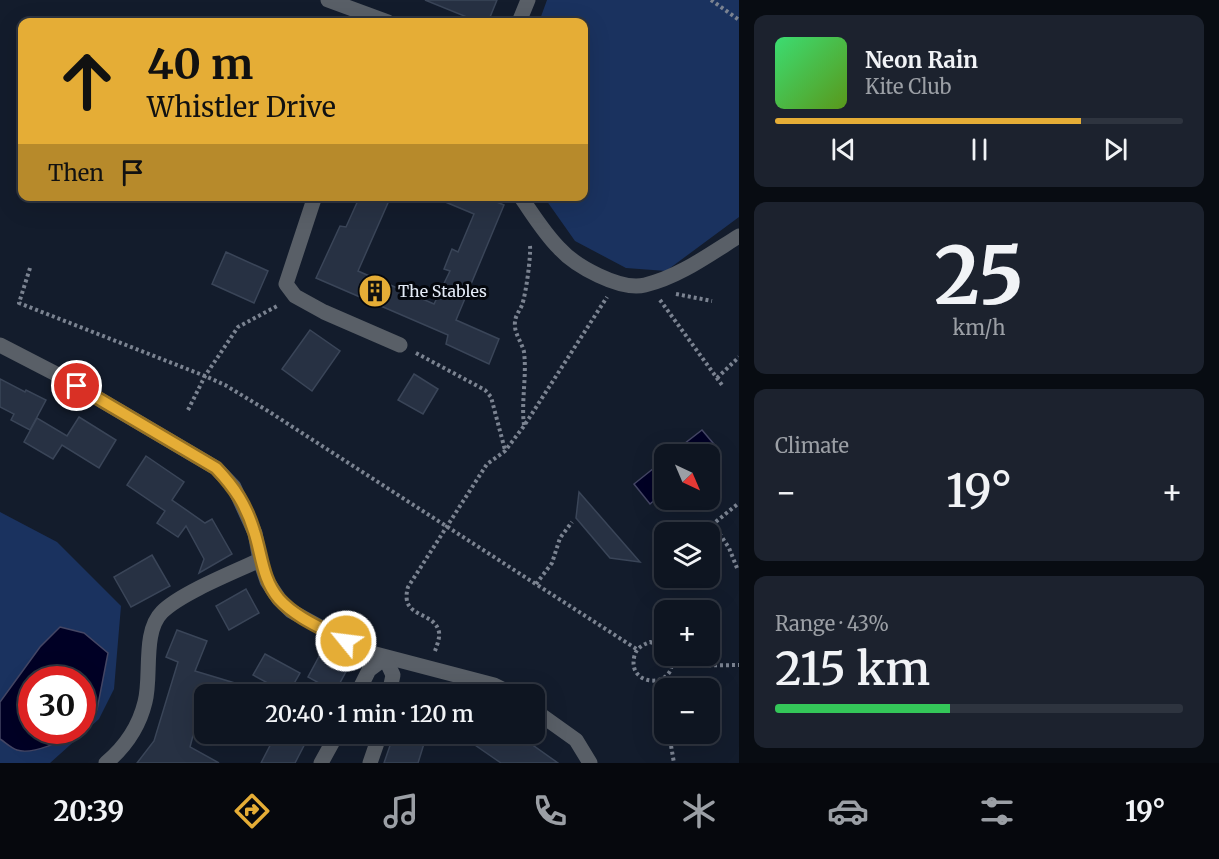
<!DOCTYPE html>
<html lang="en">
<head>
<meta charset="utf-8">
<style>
	:root { --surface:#0e1521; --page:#1c222e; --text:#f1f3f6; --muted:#9b9fa5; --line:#2e343f; --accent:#e5ad36 }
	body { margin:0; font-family:Merriweather,serif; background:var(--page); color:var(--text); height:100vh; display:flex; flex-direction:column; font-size:22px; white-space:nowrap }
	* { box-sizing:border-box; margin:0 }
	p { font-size:20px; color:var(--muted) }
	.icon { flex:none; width:33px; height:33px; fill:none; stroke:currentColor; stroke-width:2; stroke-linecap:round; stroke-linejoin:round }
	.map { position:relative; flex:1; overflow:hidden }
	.panel { display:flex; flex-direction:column; gap:15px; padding:15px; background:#080c12; width:480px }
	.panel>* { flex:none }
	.guide { position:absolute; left:18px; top:18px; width:570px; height:183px; border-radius:12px; box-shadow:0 6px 24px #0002,0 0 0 2px var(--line); background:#e5ad36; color:#111; overflow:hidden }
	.needle { width:39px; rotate:136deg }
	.tools { position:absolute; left:654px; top:444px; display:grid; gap:12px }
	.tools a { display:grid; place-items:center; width:66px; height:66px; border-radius:12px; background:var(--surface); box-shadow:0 6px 24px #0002,0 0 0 2px var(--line); font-size:30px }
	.speed { position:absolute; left:18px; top:666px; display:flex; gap:12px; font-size:30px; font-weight:700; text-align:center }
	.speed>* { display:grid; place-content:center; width:78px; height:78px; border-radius:50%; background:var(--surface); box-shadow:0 6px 24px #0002,0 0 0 2px var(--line); line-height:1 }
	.speed .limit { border:9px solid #d22; background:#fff; color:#111 }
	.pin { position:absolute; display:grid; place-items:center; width:51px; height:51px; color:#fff; margin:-26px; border:3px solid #fff; border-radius:50%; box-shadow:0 2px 6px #0007 }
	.me { position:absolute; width:66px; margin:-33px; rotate:299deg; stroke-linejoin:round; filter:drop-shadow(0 0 4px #0008) }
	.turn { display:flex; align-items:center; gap:21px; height:126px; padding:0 30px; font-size:27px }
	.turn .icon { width:78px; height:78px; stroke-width:2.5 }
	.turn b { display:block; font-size:42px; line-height:51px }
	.then { display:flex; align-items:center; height:57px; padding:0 30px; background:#0003; gap:12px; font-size:22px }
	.big { font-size:45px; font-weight:600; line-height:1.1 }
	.panel .widget { flex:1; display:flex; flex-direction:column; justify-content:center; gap:9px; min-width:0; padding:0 21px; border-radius:12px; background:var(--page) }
	.panel .dial { align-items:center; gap:0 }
	.dial b { font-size:78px; line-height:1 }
	.song { display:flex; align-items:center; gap:18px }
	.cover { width:72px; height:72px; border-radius:9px; background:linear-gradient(135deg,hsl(140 70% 55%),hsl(90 70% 35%)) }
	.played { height:6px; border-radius:3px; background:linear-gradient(90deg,var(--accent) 75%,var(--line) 75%) }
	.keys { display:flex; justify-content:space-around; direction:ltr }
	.heat { display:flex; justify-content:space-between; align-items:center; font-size:33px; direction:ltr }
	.charge { height:9px; border-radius:4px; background:linear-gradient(90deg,#34c759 43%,var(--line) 0) }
	.trip { position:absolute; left:194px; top:684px; width:351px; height:60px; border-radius:12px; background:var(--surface); box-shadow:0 6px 24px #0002,0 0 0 2px var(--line); font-weight:600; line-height:60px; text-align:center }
	.dock { display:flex; height:96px; justify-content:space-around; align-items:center; background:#06080d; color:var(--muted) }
	.dock .icon { width:42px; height:42px }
	.dock .active { color:var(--accent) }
	.dock b { font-size:27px; color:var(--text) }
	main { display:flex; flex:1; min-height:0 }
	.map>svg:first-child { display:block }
	.green { fill:#1a325f; fill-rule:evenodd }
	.water { fill:#000025; stroke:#444664; stroke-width:1.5 }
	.building { fill:#273143; stroke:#3a4558; stroke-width:1.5 }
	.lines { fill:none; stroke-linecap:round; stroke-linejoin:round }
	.path { stroke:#7b8391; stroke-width:4; stroke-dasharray:3 3; stroke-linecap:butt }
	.minor { stroke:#595f67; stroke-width:15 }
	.route-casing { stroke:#957023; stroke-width:15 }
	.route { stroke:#e5ad36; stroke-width:10 }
	.labels { text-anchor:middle; stroke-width:6; stroke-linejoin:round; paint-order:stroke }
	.poi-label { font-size:16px; fill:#e4ebf7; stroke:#04070d; text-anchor:start }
</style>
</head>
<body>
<main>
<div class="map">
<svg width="739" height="763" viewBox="0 0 739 763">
	<rect width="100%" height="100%" fill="#131c2c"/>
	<g class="green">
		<polygon points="547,0 739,0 739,217 666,271 626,268 575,241 544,197 584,196 584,22 539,22"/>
		<path d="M0 512 57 542 121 606 114 689 99 719 50 763H0ZM32 680H82V730H32Z"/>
	</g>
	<g class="water">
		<polygon points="702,430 718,449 710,456 710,454 671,454"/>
		<polygon points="664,460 664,492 650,504 634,484"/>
		<path d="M60 627 84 633 108 653 97 710 83 724 82 680H32V730L76 731C65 741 32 755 17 750 11 748 5 742 0 739V702L40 647Z"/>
	</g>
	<g class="building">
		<polygon points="425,0 497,0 488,22 479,22"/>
		<polygon points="360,196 391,196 358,271 434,304 450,271 444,269 452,249 458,252 474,214 431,196 482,196 504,205 456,320 499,339 489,364 446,344 448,335 316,278 340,226 346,227"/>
		<polygon points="226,252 268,271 254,303 212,284"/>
		<polygon points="310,330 340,351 312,391 282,369"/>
		<polygon points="414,374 438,389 423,414 398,400"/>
		<polygon points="0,379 25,392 26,390 46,400 30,430 11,420 14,414 0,407"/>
		<polygon points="79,417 116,440 99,468 62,445 53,459 24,442 37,418 67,436"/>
		<polygon points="146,456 184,482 172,500 205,523 212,519 232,554 199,573 204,559 186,526 178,537 157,523 165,511 127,485"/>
		<polygon points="579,492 640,562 610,558 576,518"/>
		<polygon points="152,555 170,586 131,607 114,577"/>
		<polygon points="246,589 259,613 229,630 216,606"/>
		<polygon points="177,630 207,641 195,671 258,690 257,694 204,694 190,747 219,763 137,763 154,741 178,662 166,657"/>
		<polygon points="322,651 349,666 335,692 308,677"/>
		<polygon points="265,654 300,673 288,694 253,675"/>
		<polygon points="276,734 310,734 295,763 261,763"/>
		<polygon points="394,734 427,734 418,763 384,763"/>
		<polygon points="459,734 517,734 558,763 501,763"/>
	</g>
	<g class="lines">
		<g class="path">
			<polyline points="711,0 739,20"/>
			<polyline points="30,268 19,303 205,376 225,385 268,411 638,650"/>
			<polyline points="676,294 712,301"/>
			<polyline points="660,300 722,385"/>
			<polyline points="416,353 485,390 491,397 505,450"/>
			<polyline points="717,378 739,357"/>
			<polyline points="188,410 205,376 238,327 279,305"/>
			<path d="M524 425C521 401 527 376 524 352 522 343 515 334 515 326 514 317 519 312 522 305 526 294 531 256 530 246"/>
			<polyline points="737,568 729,548 713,524 739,503"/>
			<polyline points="536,584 552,563 560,538 572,522"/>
			<path d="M664 646 650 642C642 645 635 649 634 658 628 688 679 689 671 656"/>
			<path d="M435 651C437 645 440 638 439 632 434 610 399 619 408 587L487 464 505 451 524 426 607 297"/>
			<polyline points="672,666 739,665"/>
			<polyline points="659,680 664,709"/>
			<polyline points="669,734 674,763"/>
		</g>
		<g class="minor">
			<polyline points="328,0 388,22"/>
			<polyline points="519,22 528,0"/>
			<polyline points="315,196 286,284 295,296 324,312 400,345"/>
			<path d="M520 196C532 213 544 233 559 248 575 266 620 291 645 285 679 277 710 254 739 236"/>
			<polyline points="0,345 60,376 216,468 234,487 255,533 260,560 267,581 279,599 291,611 364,651 494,685 512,694"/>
			<polyline points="357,694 369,670 385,658 393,675 389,694"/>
			<polyline points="534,710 576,740 590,763"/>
			<path d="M106 763C125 747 139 727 145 702 152 676 142 632 162 612 181 593 234 572 260 560"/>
			<polyline points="321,763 337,734"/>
			<polyline points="370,763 380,734"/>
		</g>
	</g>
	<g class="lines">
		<g class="route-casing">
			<path id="route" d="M77 386 216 468C235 488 246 505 254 531 262 555 262 579 279 599 296 618 324 629 346 641"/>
		</g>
		<use href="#route" class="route"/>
	</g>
	<defs>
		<g id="building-disc" transform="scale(1.725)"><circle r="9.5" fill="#e5ad36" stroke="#04070d"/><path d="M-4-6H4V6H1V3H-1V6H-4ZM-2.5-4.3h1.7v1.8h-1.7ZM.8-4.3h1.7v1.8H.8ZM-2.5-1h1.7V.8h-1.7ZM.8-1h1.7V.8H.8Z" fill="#111"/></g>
	</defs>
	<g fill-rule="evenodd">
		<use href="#building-disc" x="375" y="291"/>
	</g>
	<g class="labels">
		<g class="poi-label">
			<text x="398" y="297">The Stables</text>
		</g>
	</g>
</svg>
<div class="tools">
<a><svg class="needle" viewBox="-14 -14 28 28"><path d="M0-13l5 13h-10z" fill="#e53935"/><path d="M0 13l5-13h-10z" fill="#9b9fa5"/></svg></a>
<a><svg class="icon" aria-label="layers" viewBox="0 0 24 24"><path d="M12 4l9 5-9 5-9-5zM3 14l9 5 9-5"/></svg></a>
<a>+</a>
<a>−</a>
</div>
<div class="speed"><div class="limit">30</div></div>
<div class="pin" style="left:77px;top:386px;background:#d93025"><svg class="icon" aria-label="arrive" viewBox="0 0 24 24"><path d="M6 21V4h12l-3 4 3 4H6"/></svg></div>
<svg class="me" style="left:346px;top:641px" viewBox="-20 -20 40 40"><circle r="17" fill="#e5ad36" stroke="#fff" stroke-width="3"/><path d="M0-11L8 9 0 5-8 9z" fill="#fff"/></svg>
<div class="trip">20:40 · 1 min · 120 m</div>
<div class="guide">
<div class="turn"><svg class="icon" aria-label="ahead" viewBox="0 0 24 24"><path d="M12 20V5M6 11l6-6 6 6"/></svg><div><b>40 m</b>Whistler Drive</div></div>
<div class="then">Then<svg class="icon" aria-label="arrive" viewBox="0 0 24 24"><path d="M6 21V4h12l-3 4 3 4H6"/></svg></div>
</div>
</div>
<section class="panel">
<div class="widget">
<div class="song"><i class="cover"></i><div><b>Neon Rain</b><p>Kite Club</p></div></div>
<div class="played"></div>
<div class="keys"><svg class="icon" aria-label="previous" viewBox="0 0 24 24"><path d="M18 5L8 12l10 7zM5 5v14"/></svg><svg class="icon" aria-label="pause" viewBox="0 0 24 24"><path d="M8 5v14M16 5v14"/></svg><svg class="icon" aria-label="next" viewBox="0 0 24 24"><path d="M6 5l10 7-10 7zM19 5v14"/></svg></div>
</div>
<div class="widget dial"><b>25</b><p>km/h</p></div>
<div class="widget"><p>Climate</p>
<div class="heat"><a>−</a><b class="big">19°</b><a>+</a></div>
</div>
<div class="widget"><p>Range · 43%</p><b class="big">215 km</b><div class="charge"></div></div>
</section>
</main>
<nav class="dock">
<b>20:39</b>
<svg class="icon active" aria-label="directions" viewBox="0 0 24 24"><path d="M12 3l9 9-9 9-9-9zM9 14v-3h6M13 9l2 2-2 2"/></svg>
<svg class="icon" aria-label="music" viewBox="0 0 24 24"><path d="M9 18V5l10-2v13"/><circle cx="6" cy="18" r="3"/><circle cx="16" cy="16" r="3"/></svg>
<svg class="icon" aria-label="phone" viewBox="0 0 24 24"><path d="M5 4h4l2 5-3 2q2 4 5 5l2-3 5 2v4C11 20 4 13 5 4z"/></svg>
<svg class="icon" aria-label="climate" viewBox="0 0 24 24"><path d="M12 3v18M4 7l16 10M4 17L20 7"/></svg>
<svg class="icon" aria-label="car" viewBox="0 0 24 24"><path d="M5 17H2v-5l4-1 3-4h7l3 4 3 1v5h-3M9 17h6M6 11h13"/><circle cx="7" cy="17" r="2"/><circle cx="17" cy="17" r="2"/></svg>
<svg class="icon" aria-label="filters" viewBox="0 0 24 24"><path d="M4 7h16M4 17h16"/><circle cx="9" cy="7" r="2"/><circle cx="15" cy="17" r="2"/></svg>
<b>19°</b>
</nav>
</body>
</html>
